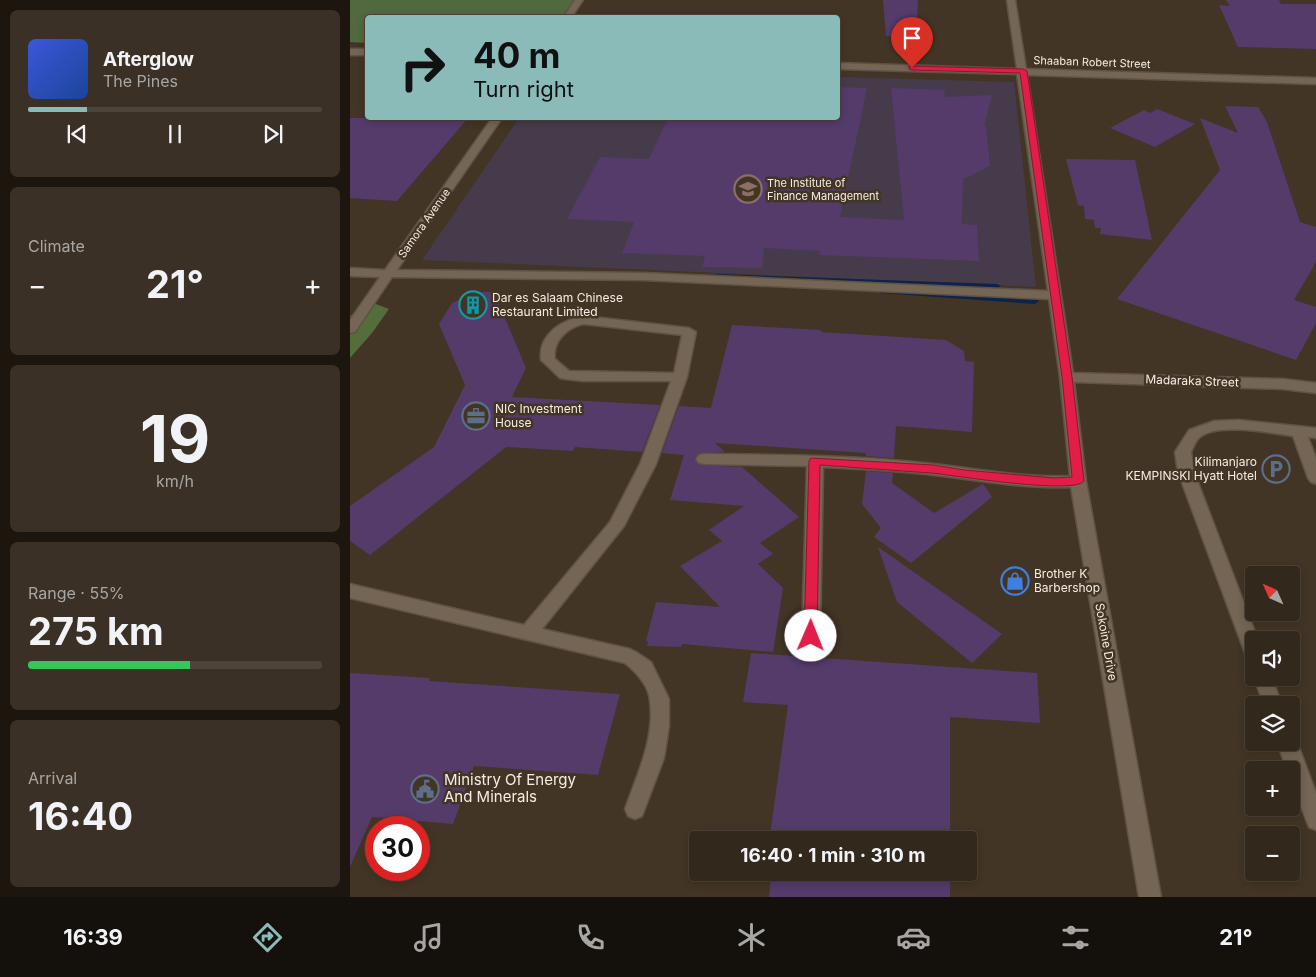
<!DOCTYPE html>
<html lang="en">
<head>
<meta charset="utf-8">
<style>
	:root { --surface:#32281c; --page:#3a3025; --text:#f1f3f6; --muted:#a8a6a3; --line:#4d443b; --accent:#8bbbb9 }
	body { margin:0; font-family:Inter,sans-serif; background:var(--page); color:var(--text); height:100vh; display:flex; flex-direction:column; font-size:19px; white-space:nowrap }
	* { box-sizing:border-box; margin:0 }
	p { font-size:16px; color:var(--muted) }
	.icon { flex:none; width:28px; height:28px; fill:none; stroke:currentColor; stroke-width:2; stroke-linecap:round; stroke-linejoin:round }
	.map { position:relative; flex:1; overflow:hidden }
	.sheet { display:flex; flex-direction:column; gap:10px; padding:10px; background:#1c160f; width:350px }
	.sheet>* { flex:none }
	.top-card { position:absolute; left:15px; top:15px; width:475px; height:105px; border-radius:5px; box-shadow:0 2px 8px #0003,0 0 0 1px var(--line); background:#8bbbb9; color:#111; overflow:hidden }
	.needle { width:32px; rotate:315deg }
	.buttons { position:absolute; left:895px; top:566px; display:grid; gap:10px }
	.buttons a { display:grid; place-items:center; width:55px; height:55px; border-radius:5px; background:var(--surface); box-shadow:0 2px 8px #0003,0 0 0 1px var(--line); font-size:25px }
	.speed { position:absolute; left:15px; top:816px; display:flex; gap:10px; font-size:25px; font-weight:700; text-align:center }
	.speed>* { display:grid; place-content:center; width:65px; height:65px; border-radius:50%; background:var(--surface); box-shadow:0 2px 8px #0003,0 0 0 1px var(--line); line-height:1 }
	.speed .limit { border:8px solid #d22; background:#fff; color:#111 }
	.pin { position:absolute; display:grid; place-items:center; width:42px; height:42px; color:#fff; margin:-51px -21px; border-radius:50% 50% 50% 0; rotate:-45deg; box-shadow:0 0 5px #0007 }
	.pin .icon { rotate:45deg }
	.me { position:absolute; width:55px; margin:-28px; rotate:1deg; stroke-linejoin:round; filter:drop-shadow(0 0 4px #0008) }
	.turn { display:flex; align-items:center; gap:18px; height:105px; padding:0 25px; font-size:22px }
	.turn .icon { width:65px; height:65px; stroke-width:2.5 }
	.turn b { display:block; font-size:35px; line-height:42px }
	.big { font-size:38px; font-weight:700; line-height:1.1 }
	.sheet .tile { flex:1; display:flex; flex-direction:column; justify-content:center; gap:8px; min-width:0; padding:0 18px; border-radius:8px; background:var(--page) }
	.sheet .dial { align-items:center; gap:0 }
	.dial b { font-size:65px; line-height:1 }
	.song { display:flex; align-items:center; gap:15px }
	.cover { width:60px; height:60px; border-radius:8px; background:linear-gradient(135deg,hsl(230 70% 55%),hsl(220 70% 35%)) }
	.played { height:5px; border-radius:2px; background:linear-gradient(90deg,var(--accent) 20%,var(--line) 20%) }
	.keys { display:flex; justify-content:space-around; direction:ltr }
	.heat { display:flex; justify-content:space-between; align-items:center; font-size:28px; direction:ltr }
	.charge { height:8px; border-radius:4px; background:linear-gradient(90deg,#34c759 55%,var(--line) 0) }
	.trip { position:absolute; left:339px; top:831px; width:288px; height:50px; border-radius:5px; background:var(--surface); box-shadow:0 2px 8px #0003,0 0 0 1px var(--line); font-weight:700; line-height:50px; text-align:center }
	.menu { display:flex; height:80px; justify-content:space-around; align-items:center; background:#14100b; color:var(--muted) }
	.menu .icon { width:35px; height:35px }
	.menu .active { color:var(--accent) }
	.menu b { font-size:22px; color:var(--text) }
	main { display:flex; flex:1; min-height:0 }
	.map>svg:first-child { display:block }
	.education { fill:#453b4b }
	.green { fill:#52683f }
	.forest { fill:#536e3b }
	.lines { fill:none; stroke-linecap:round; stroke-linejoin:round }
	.stream { fill:#0d234c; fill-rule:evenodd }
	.building { fill:#543b6a }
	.minor-casing { stroke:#5d5244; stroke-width:3 }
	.minor { fill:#746554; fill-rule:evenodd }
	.route { fill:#e11d48; stroke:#92132f }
	.labels { text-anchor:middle; stroke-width:5; stroke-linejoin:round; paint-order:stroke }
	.far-street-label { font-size:11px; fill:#f5ece2; stroke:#423525 }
	.far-poi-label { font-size:11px; fill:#f5ece2; stroke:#423525; text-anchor:start }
	.poi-label { font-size:12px; fill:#f5ece2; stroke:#423525; text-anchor:start }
	.street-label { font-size:12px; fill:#f5ece2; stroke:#423525 }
	.near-poi-label { font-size:15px; fill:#f5ece2; stroke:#423525; text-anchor:start }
</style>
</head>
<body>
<main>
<section class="sheet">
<div class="tile">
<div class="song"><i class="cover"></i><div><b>Afterglow</b><p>The Pines</p></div></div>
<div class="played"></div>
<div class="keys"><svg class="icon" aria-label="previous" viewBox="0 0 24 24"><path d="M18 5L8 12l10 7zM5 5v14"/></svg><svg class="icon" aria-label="pause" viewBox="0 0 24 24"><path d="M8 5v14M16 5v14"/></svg><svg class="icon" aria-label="next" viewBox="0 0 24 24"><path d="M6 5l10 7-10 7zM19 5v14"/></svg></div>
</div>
<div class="tile"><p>Climate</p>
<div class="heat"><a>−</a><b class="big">21°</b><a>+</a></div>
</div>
<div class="tile dial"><b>19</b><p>km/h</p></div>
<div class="tile"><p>Range · 55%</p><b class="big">275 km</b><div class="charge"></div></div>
<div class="tile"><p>Arrival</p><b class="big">16:40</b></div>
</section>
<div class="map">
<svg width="966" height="897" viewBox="0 0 966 897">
	<rect width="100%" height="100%" fill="#423525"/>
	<polygon class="education" points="488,77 664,82 686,287 72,260 169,118 488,118"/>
	<polygon class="green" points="0,0 224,0 213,17 18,18 17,43 0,42"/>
	<polygon class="forest" points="23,303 39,309 22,333 0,358 0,316"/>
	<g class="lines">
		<g class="stream">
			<polygon points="365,274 647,284 651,286 647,288 368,278 364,276"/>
			<polygon points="533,288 685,298 689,301 685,304 530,293 530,289"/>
		</g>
	</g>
	<g class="building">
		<polygon points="533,0 568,0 566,37 536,36"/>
		<polygon points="876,0 929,0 931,4 966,4 966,49 888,47 869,5 880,6"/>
		<polygon points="488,87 517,88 490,217 554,220 541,88 594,90 595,97 642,95 634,127 636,127 640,166 613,179 612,224 627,225 629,261 469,255 470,251 414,248 412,268 352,267 355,256 272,253 284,222 217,219 250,157 299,159 318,118 488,118"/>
		<polygon points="875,106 908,107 917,122 950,222 966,227 966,262 944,300 966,307 966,323 946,360 767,299 870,170 850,118 888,133"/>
		<polygon points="807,109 845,124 805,147 760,128 794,110 800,113"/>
		<polygon points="0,118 118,118 47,201 0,198"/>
		<polygon points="716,159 785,160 802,240 750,234 751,228 745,228 744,220 735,219 734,206 728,205"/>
		<polygon points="127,292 144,292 176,368 162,397 310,405 292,452 225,447 223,451 156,447 20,555 0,541 0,506 84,447 115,385 89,324 102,303"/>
		<polygon points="382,325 471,330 471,332 596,340 614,351 615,361 624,362 622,432 546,426 544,458 516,456 516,453 365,443 375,452 348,454 344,459 349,465 392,467 449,517 410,543 423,554 408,564 433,588 423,652 332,644 331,647 297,646 298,641 296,641 306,602 370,607 330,566 372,541 359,530 394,506 320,500 334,455 312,453 329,406 361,408"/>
		<polygon points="516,471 543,473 542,483 584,513 633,484 642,497 561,563 524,537 531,528 512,504"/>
		<polygon points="528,547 652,634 622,663 547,602"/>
		<polygon points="401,653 687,673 690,723 600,717 600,840 424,840 424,835 420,835 438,705 393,702"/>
		<polygon points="0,673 80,678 79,681 270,694 248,775 124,766 103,824 22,817 0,867"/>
		<polygon points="418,872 600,872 600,897 419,897 421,879 417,879"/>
	</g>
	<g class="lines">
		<g class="minor-casing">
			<g id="minor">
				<polygon points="225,0 233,0 221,18 213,18"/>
				<path d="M657 0H665L676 69 966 78V84L677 75 723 373 933 379 966 383V393L933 389 724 382 736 481 811 897H789L721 487C675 489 629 480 584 475 547 470 509 469 473 467L470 636 467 641 461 643 455 641 452 636 457 466 354 464 349 463 346 459 349 455 354 454C430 455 507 455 583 464 628 469 674 478 720 476L710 377 699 299 294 280 42 277 5 332 0 333V320L30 277 0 276V268L35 270 142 118H152L47 270 294 273 698 291 667 74 488 69V63L667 69Z"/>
				<rect x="0" y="49" width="18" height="6"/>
				<path d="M234 316 339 328 346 332 337 377 306 464 274 526 192 629 280 649 286 652 301 662 319 699V726L314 758 292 816 285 819 278 816 275 809C287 775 305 738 300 701 299 686 286 672 275 663L0 598V584L174 625 260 522 290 464 321 381H233L215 379 210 378 191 360C188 334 212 320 234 316ZM234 324 332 335 324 373 219 371 205 359C202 341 218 327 234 324Z"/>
				<path d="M889 420 966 428V438L958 437 966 458V484L961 482 958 478 943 436C921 433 865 422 849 438 845 442 843 448 841 452L844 472 908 640H904V661L898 658 895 653 828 472 825 452 839 430 864 421Z"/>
				<polygon points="904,678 922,678 932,705 914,705"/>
				<polygon points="941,735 944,736 947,742 966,793 966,830 959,827 941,781 941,770 937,770 927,742 941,742"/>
			</g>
		</g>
		<use href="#minor" class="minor"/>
	</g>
	<path class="route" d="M559 66 673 69 677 71 722 377 734 481C724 495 602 475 581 473 544 470 507 468 470 465L467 636 465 639 461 641 456 639 454 636 459 461 461 458 583 465 614 470 704 478 722 477 712 377 670 73 562 70 559 69Z"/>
	<defs>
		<g id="university-ring" transform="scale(1.4375)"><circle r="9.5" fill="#423525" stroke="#8d6e63" stroke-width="1.5"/><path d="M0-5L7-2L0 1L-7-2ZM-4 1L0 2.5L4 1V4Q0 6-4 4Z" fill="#8d6e63"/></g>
		<g id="building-ring" transform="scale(1.4375)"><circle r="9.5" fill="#423525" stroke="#0f9aa8" stroke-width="1.5"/><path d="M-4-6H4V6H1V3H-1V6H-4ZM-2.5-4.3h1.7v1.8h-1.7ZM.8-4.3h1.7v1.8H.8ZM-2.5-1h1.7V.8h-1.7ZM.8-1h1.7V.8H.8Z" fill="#0f9aa8"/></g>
		<g id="office-ring" transform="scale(1.4375)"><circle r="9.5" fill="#423525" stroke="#5c6f8a" stroke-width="1.5"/><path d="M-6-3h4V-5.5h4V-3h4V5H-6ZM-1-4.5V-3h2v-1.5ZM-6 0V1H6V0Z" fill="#5c6f8a"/></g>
		<g id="parking-ring" transform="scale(1.4375)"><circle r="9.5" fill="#423525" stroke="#5c6f8a" stroke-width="1.5"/><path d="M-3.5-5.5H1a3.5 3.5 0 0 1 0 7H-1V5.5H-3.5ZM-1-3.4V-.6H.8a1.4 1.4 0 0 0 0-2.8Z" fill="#5c6f8a"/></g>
		<g id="shop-ring" transform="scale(1.4375)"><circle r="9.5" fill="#423525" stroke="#3f7fe0" stroke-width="1.5"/><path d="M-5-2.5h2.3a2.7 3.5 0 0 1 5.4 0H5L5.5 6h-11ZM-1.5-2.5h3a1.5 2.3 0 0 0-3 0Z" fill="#3f7fe0"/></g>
		<g id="civic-ring" transform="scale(1.4375)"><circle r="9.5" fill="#423525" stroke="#5c6f8a" stroke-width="1.5"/><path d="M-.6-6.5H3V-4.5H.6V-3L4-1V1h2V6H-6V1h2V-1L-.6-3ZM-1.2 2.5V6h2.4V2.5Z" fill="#5c6f8a"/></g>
	</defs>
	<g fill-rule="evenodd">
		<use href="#university-ring" x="398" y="189"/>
		<use href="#building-ring" x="123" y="305"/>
		<use href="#office-ring" x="126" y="416"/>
		<use href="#parking-ring" x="926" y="469"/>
		<use href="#shop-ring" x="665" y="581"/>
		<use href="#civic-ring" x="75" y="789"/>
	</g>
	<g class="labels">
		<g class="far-street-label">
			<text transform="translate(742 62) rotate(2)" y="4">Shaaban Robert Street</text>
			<text transform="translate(74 223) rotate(-55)" y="4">Samora Avenue</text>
		</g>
		<g class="far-poi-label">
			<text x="417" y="187">The Institute of<tspan x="417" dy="13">Finance Management</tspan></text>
		</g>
		<g class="poi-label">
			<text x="142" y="302">Dar es Salaam Chinese<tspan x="142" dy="14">Restaurant Limited</tspan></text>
			<text x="145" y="413">NIC Investment<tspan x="145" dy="14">House</tspan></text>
			<text x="907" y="466" text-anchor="end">Kilimanjaro<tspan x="907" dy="14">KEMPINSKI Hyatt Hotel</tspan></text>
			<text x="684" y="578">Brother K<tspan x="684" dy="14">Barbershop</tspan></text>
		</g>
		<g class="street-label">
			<text transform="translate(842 381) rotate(2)" y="4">Madaraka Street</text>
			<text transform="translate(756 642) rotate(80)" y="4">Sokoine Drive</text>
		</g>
		<g class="near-poi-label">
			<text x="94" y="785">Ministry Of Energy<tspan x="94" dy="17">And Minerals</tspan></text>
		</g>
	</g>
</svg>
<div class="buttons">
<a><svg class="needle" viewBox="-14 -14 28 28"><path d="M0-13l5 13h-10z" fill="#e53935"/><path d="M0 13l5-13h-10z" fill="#a8a6a3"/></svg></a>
<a><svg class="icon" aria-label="sound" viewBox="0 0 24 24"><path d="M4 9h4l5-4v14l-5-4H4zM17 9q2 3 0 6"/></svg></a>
<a><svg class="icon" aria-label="layers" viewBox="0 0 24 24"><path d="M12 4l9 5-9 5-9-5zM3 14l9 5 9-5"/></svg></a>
<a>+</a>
<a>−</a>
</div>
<div class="speed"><div class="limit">30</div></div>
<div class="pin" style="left:562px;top:68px;background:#d93025"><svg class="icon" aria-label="arrive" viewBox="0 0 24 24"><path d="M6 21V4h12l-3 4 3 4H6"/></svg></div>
<svg class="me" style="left:461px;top:636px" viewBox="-20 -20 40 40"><circle r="19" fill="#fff"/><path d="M0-13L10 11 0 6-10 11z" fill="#e11d48"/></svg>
<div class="trip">16:40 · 1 min · 310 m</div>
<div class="top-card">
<div class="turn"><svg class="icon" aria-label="right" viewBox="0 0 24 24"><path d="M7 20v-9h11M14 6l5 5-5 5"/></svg><div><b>40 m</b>Turn right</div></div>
</div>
</div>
</main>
<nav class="menu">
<b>16:39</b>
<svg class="icon active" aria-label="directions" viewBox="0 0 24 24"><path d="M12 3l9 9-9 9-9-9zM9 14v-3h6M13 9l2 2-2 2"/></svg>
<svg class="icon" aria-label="music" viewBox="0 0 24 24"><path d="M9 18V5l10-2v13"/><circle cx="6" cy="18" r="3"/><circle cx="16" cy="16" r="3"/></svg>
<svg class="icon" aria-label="phone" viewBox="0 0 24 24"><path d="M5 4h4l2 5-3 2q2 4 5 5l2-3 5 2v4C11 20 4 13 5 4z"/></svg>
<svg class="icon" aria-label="climate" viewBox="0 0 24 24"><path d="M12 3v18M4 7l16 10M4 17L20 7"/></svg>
<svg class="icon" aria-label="car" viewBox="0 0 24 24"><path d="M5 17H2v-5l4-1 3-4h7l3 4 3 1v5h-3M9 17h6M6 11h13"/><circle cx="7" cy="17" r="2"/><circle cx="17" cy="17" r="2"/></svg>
<svg class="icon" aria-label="filters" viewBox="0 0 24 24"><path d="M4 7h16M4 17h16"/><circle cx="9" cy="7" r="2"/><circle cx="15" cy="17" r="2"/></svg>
<b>21°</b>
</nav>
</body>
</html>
